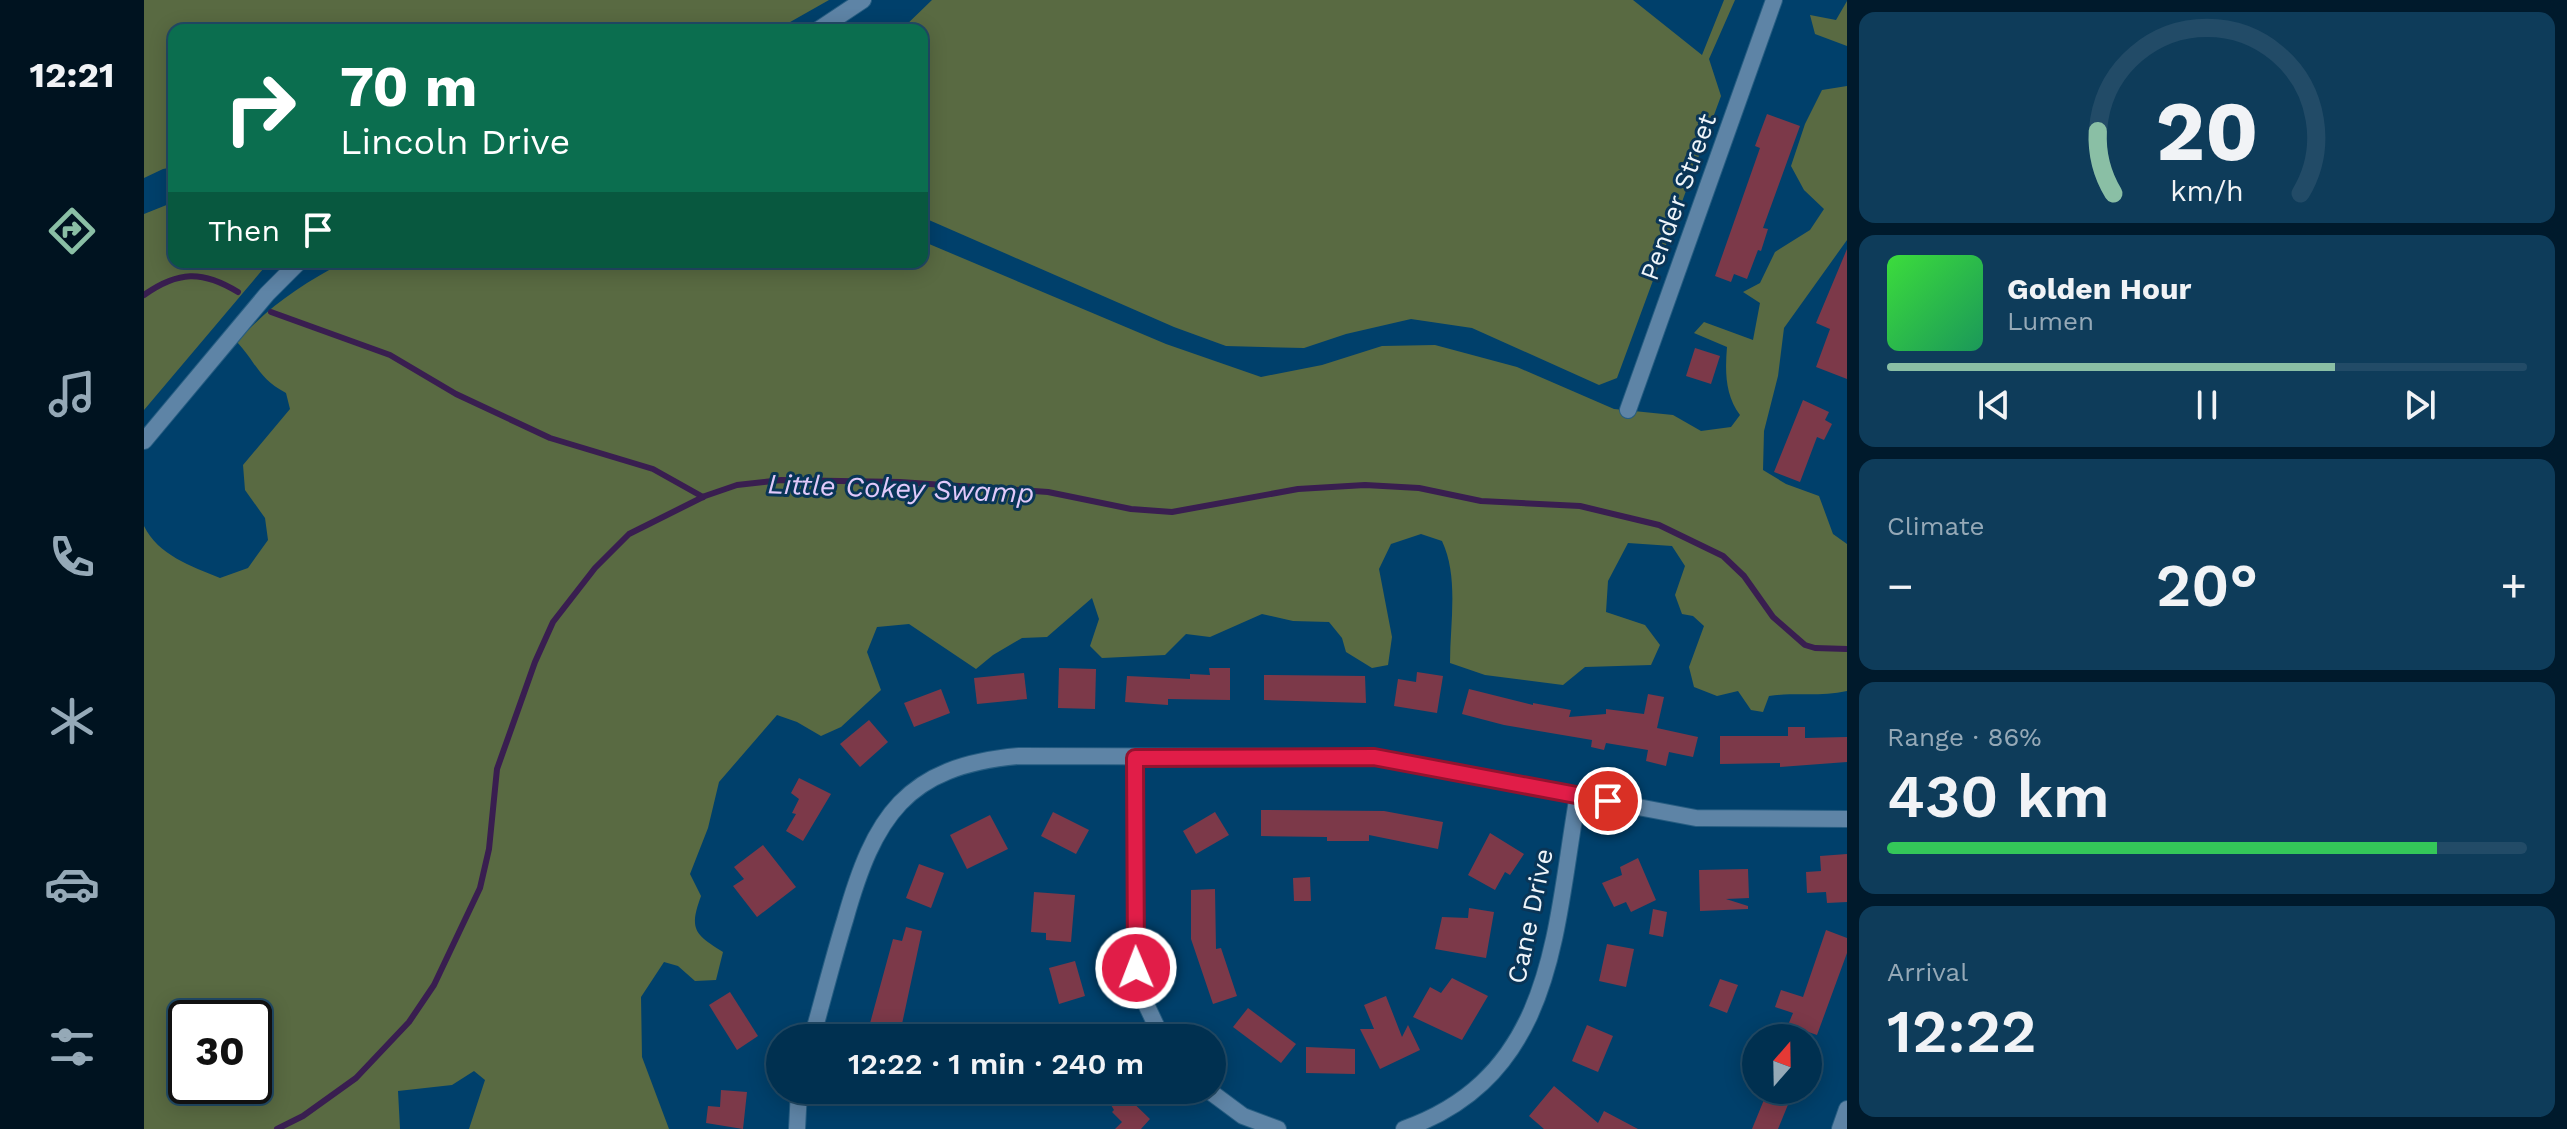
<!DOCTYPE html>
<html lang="en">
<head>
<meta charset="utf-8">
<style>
	:root { --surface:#003050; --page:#0e3c5a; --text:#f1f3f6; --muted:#95a9b7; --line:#224b67; --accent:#8abfa5 }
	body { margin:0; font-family:"Work Sans",sans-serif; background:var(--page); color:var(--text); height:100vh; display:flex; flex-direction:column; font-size:30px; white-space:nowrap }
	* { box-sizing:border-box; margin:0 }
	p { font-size:26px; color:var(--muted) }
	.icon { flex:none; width:44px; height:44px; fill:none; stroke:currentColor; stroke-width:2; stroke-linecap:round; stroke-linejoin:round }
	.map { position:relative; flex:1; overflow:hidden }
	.sheet { display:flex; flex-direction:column; gap:12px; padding:12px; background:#001a2c; width:720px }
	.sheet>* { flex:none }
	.banner { position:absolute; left:24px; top:24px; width:760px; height:244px; border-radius:16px; box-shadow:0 4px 20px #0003,0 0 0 2px var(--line); background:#0b6e4f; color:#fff; overflow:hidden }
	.needle { width:52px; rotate:20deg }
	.fabs { position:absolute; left:1598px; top:1024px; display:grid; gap:16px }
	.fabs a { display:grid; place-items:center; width:80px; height:80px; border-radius:50%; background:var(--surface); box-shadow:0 4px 20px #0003,0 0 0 2px var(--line); font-size:40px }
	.speed { position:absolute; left:24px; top:1000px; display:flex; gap:16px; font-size:40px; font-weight:700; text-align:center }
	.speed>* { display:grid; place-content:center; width:104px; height:104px; border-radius:50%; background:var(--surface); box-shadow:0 4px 20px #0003,0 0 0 2px var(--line); line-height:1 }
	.speed .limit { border:4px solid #111; border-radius:12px; background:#fff; color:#111 }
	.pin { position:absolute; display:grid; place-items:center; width:68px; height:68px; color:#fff; margin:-34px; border:4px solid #fff; border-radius:50%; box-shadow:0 2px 8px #0007 }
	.me { position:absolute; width:88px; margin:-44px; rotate:359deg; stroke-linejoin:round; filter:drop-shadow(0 0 6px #0008) }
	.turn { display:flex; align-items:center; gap:28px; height:168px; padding:0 40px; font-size:36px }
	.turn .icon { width:104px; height:104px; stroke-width:2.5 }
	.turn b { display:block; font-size:56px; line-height:68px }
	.then { display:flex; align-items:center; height:76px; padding:0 40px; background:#0003; gap:16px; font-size:30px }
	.big { font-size:60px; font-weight:600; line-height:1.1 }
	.sheet .tile { flex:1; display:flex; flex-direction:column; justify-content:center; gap:12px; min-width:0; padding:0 28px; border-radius:16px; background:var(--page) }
	.sheet .dial { align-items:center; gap:0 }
	.dial svg { height:208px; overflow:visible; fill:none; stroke:var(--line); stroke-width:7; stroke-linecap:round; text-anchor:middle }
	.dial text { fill:var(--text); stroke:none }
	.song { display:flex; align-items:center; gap:24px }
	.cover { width:96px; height:96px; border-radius:12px; background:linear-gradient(135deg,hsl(120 70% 55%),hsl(150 70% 35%)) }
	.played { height:8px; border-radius:4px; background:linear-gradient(90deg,var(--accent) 70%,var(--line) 70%) }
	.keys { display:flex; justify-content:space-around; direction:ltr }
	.heat { display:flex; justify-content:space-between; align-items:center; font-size:44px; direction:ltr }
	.charge { height:12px; border-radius:6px; background:linear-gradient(90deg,#34c759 86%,var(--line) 0) }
	.trip { position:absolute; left:622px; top:1024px; width:460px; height:80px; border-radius:40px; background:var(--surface); box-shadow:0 4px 20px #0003,0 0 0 2px var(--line); font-weight:600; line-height:80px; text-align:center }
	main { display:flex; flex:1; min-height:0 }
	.menu { display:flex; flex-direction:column; width:144px; justify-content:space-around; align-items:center; background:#001320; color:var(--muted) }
	.menu .icon { width:56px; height:56px }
	.menu .on { color:var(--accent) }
	.menu b { font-size:36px; color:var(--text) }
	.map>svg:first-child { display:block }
	.green { fill:#596a42; fill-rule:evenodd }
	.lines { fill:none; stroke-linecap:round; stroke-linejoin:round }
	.stream { stroke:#391e50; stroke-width:6 }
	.building { fill:#7c3949 }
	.minor-casing { stroke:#265d82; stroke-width:18 }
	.tertiary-casing { stroke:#265d82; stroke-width:18 }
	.minor { stroke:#5e84a6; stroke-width:16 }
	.tertiary { stroke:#5e84a6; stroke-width:16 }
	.route-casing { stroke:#92132f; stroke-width:20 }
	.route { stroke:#e11d48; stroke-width:14 }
	.labels { text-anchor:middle; stroke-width:6; stroke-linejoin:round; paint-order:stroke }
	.street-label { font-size:26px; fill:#eef4f9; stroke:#093557 }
	.water-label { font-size:28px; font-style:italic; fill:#e1c9fa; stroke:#093557 }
</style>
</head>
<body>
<main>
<nav class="menu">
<b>12:21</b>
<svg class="icon on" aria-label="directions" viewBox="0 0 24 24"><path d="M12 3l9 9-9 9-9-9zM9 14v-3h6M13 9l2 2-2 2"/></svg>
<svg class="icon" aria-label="music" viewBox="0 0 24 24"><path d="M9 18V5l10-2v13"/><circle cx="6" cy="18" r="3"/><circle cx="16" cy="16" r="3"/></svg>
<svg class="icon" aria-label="phone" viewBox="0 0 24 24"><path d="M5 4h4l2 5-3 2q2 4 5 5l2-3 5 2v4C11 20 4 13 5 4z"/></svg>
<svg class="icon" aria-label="climate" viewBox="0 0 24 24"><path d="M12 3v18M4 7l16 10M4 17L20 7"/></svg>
<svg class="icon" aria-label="car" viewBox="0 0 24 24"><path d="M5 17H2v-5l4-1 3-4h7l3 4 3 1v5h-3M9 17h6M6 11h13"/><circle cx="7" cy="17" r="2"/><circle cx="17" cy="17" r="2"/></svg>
<svg class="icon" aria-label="filters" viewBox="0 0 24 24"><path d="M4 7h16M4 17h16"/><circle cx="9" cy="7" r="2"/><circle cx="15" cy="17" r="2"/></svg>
</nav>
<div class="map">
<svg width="1703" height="1129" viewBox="0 0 1703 1129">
	<rect width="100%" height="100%" fill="#00406b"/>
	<g class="green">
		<polygon points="0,0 685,0 632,30 30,30 30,167 19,169 0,178"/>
		<polygon points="788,0 1489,0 1558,55 1580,0 1591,0 1565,59 1577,96 1473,378 1455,385 1328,328 1267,319 1202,334 1160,348 1082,346 1030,327 778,217 778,30 757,30"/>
		<polygon points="1703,1 1703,46 1671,34 1666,15 1692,20"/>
		<path d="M1703 86V240L1640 328 1634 376 1620 431 1619 470 1642 484 1675 496 1689 534 1703 544V691C1677 697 1652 692 1625 696L1619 712 1607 710 1594 691 1573 696 1550 687 1545 667 1560 626 1549 616 1538 614 1531 595 1541 566 1528 546 1484 543 1464 581 1462 612 1501 625 1516 645 1507 665 1441 667 1419 685 1341 675 1306 663C1306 623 1315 577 1298 541L1277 534 1247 544 1235 569 1248 637 1244 665 1228 668 1202 652 1198 638 1185 622 1149 621 1118 614 1066 637 1042 634 1021 655 958 658 946 646 955 619 948 598 903 637 878 638 849 655 832 669 765 624 733 627 723 652 737 690 697 727 677 736 653 722 633 715 575 782 564 828 546 874 557 896C545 929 550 934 579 952L572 980 551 981 534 966 520 962 497 997 498 1057 525 1129H325L341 1080 330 1071 308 1085 254 1091 256 1129H0V526C14 555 47 566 76 578L104 568 124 540 121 518 101 490 99 465 146 409 142 393C115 379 113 364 93 342 125 306 158 284 200 262H778V241L1022 344 1117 377 1178 365 1238 346 1291 345 1373 367 1470 409 1529 415 1557 431 1587 427 1596 415C1581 395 1581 371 1583 347L1550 333 1560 322 1609 340 1616 303 1599 292 1616 283 1631 252 1666 230 1680 209 1660 190 1647 166 1661 124 1678 90ZM42 1018H110V1086H42Z"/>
		<polygon points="30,202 30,262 125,262 0,410 0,214"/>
	</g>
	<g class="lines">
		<g class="stream">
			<path d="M0 295C34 271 58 270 94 292"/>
			<polyline points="127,312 246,355 312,394 406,438 509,469 559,497"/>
			<polyline points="133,1129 159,1116 212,1078 265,1022 290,985 336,888 345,849 353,769 391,662 409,622 451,568 485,534 561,496 593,485 637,480 756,482 904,492 987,509 1028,512 1154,489 1221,485 1275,488 1337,501 1436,506 1515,525 1579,556 1600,576 1629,617 1661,645 1671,648 1703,649"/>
		</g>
	</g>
	<g class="building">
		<polygon points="1623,114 1656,126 1619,228 1624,229 1617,251 1614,250 1603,279 1590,274 1587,282 1571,276 1616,148 1611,146"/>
		<polygon points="1703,249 1703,379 1672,367 1686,329 1672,323"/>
		<polygon points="1551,348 1576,356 1567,384 1542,376"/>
		<polygon points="1659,400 1685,412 1681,420 1688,424 1680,440 1673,437 1656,482 1630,472"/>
		<polygon points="915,668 952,669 951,709 914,708"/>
		<polygon points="1065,668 1086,668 1086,700 1024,699 1024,705 981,702 983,676 1046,679 1046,674 1066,675"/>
		<polygon points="1273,672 1299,676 1293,713 1250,706 1254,679 1272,682"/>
		<polygon points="880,673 883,699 833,704 830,678"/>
		<polygon points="1120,675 1221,676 1222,703 1120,700"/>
		<polygon points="797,689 806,713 770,727 760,703"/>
		<polygon points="1325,689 1389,705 1389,703 1427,710 1425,717 1462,714 1462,709 1500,714 1504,694 1520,697 1513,728 1554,737 1549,757 1525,752 1522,766 1502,761 1504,750 1462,743 1460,750 1447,747 1448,740 1360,725 1318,714"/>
		<polygon points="725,720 744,742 716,767 696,744"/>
		<polygon points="1644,727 1661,727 1661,738 1703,737 1703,762 1636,767 1636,763 1576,764 1576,736 1644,736"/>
		<polygon points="655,778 687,794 659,841 642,831 652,814 648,813 655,799 647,793"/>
		<polygon points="1117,810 1240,811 1299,822 1294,849 1225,835 1225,841 1183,841 1183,837 1117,836"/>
		<polygon points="909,812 945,830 932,854 897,836"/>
		<polygon points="1071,812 1085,835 1052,854 1039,831"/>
		<polygon points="846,815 864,849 823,869 806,835"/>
		<polygon points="1346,833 1380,854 1366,875 1361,872 1351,890 1324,875"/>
		<polygon points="619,845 652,887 613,917 589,886 600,879 590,867"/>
		<polygon points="1703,854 1703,902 1683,903 1682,892 1663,893 1662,872 1677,871 1676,856"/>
		<polygon points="1494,858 1512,900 1487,912 1482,902 1470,907 1458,883 1478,875 1476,867"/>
		<polygon points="775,864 800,873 787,908 762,898"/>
		<polygon points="1604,869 1605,898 1582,899 1604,906 1604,909 1556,911 1555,870"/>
		<polygon points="1166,877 1167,901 1150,901 1149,878"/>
		<polygon points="1071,889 1072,949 1077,948 1093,996 1069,1004 1047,939 1047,890"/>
		<polygon points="890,892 931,895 927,942 902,940 902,933 887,932"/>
		<polygon points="1325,908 1350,912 1342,958 1291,949 1298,917 1324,918"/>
		<polygon points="1509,909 1523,912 1519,937 1505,934"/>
		<polygon points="762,927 778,931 755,1038 722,1038 749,939 758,941"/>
		<polygon points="1682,930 1703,938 1703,953 1673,1035 1644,1025 1649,1013 1631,1007 1637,990 1659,997"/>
		<polygon points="1463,944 1490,949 1482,987 1455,981"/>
		<polygon points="931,961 941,996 915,1004 905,968"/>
		<polygon points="1308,978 1344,996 1318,1040 1269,1017 1286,987 1297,993"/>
		<polygon points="1576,979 1594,985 1583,1013 1565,1006"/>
		<polygon points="586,992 614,1036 593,1050 565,1005"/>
		<polygon points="1242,996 1258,1037 1264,1025 1276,1050 1236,1069 1216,1029 1230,1029 1220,1005"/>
		<polygon points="1104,1008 1152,1044 1137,1063 1089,1027"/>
		<polygon points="1443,1025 1469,1036 1454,1072 1428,1061"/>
		<polygon points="1162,1047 1211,1049 1211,1074 1162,1073"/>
		<polygon points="1410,1086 1454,1123 1460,1111 1494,1129 1400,1129 1385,1116"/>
		<polygon points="577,1090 603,1092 599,1129 562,1123 564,1106 576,1107"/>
		<polygon points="695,1090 742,1090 738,1106 695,1095"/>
		<polygon points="958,1090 976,1090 1006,1119 997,1129 971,1129 978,1122 968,1112 970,1110"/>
		<polygon points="1624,1090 1650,1090 1634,1129 1608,1129"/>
	</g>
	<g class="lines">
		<g class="minor-casing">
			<g id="minor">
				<polyline points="1484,410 1630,0"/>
				<polyline points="991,758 992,968 1000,1000 1018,1038"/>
				<path d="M668 1038C679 999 689 959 701 920 730 817 761 766 875 756L1230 757 1552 818 1703 819"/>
				<polyline points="1064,1090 1099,1116 1134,1129"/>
				<polyline points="653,1129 655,1090"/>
				<path d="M1260 1129C1412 1075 1410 930 1434 795"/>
				<polyline points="1696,1129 1703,1109"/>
			</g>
		</g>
		<g class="tertiary-casing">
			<g id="tertiary">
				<polyline points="674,30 719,0"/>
				<polyline points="0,441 123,294 155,262"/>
			</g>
		</g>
		<use href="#minor" class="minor"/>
		<use href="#tertiary" class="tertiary"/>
	</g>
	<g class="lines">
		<g class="route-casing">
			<polyline id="route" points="992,968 991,758 1230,757 1464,801"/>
		</g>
		<use href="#route" class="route"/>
	</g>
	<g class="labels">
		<g class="street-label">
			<text transform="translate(1534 197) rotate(-70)" y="9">Pender Street</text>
			<text transform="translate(1386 916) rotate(-78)" y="9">Cane Drive</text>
		</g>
		<g class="water-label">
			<text transform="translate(757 488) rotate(2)" y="10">Little Cokey Swamp</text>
		</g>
	</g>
</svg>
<div class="fabs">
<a><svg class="needle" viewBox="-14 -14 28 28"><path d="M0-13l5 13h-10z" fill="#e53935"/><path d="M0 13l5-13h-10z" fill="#95a9b7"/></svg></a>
</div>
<div class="speed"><div class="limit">30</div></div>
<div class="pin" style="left:1464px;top:801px;background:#d93025"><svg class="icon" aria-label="arrive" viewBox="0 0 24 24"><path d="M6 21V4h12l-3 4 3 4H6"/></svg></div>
<svg class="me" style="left:992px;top:968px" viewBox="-20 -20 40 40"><circle r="17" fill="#e11d48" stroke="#fff" stroke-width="3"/><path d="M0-11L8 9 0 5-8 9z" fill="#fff"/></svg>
<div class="trip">12:22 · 1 min · 240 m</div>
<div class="banner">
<div class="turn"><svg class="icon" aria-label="right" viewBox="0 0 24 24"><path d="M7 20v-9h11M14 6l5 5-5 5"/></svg><div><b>70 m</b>Lincoln Drive</div></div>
<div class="then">Then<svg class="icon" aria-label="arrive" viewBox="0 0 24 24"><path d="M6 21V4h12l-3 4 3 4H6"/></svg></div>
</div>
</div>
<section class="sheet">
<div class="tile dial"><svg viewBox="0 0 100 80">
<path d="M14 69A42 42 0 1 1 86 69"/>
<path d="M14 69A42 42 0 0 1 8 45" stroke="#8abfa5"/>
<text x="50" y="56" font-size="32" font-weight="700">20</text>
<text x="50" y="72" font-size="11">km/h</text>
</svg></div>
<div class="tile">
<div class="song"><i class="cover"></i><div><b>Golden Hour</b><p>Lumen</p></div></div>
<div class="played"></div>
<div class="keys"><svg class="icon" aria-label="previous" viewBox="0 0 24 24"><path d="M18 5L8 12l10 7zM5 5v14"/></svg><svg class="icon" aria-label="pause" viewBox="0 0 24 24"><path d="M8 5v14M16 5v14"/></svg><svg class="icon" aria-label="next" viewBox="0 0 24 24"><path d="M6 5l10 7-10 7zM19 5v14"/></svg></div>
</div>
<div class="tile"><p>Climate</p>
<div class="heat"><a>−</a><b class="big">20°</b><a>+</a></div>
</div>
<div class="tile"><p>Range · 86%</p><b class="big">430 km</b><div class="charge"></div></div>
<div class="tile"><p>Arrival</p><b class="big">12:22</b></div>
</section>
</main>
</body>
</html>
